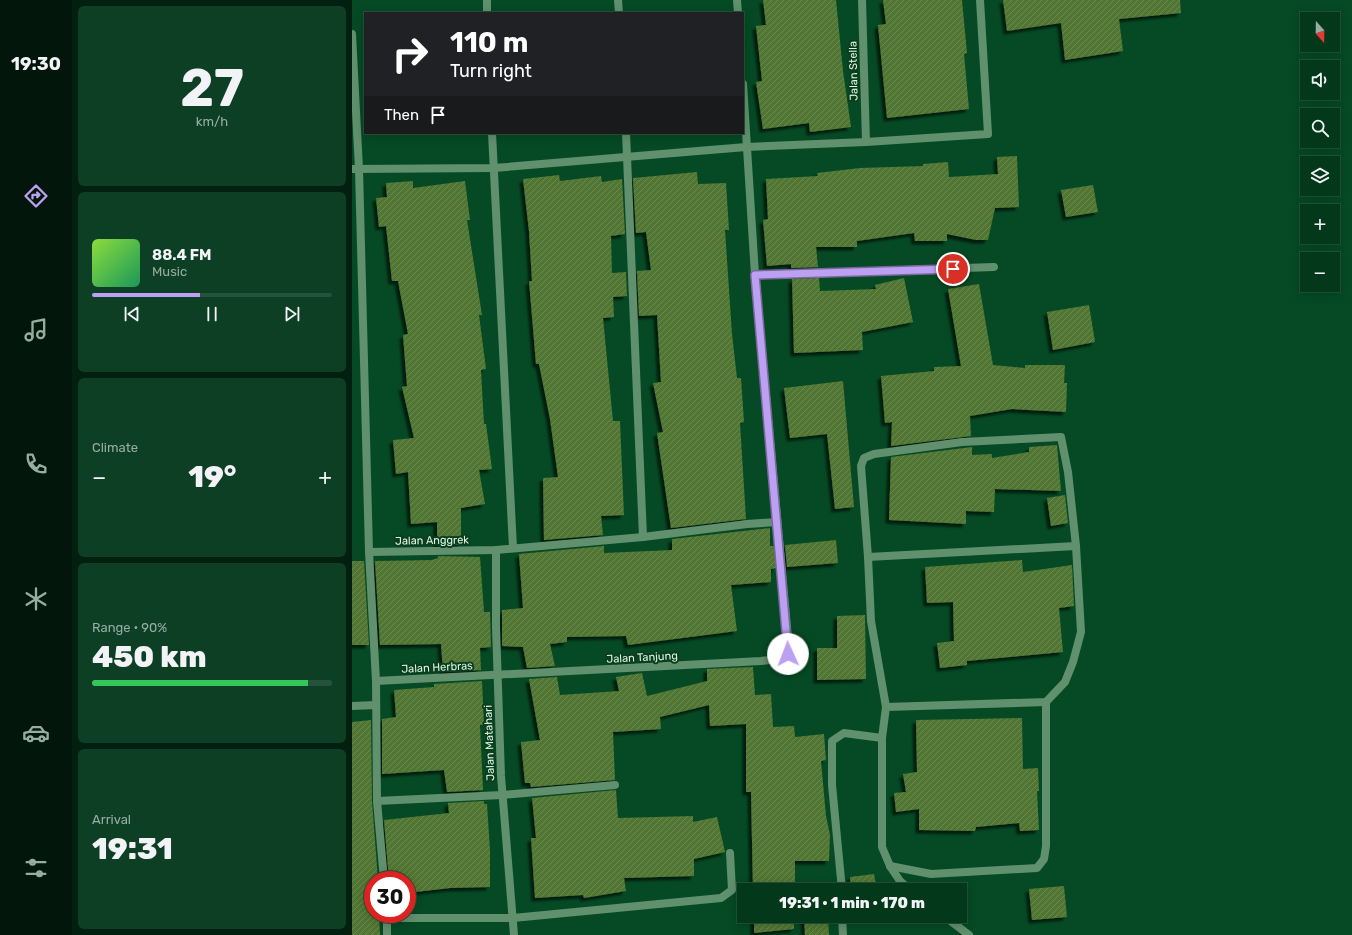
<!DOCTYPE html>
<html lang="en">
<head>
<meta charset="utf-8">
<style>
	:root { --surface:#04381b; --page:#0d3f24; --text:#f1f3f6; --muted:#97aca3; --line:#25523a; --accent:#bca0f2 }
	body { margin:0; font-family:Rubik,sans-serif; background:var(--page); color:var(--text); height:100vh; display:flex; flex-direction:column; font-size:15px; white-space:nowrap }
	* { box-sizing:border-box; margin:0 }
	p { font-size:13px; color:var(--muted) }
	.icon { flex:none; width:22px; height:22px; fill:none; stroke:currentColor; stroke-width:2; stroke-linecap:round; stroke-linejoin:round }
	.map { position:relative; flex:1; overflow:hidden }
	.details { display:flex; flex-direction:column; gap:6px; padding:6px; background:#021f0f; width:280px }
	.details>* { flex:none }
	.top-card { position:absolute; left:12px; top:12px; width:380px; height:122px; border-radius:0px; box-shadow:0 2px 10px #0003,0 0 0 1px var(--line); background:#202124; color:#fff; overflow:hidden }
	.needle { width:26px; rotate:160deg }
	.tools { position:absolute; left:948px; top:12px; display:grid; gap:8px }
	.tools a { display:grid; place-items:center; width:40px; height:40px; border-radius:0px; background:var(--surface); box-shadow:0 2px 10px #0003,0 0 0 1px var(--line); font-size:20px }
	.speed { position:absolute; left:12px; top:871px; display:flex; gap:8px; font-size:20px; font-weight:700; text-align:center }
	.speed>* { display:grid; place-content:center; width:52px; height:52px; border-radius:50%; background:var(--surface); box-shadow:0 2px 10px #0003,0 0 0 1px var(--line); line-height:1 }
	.speed .limit { border:6px solid #d22; background:#fff; color:#111 }
	.pin { position:absolute; display:grid; place-items:center; width:34px; height:34px; color:#fff; margin:-17px; border:2px solid #fff; border-radius:50%; box-shadow:0 1px 4px #0007 }
	.me { position:absolute; width:44px; margin:-22px; rotate:358deg; stroke-linejoin:round; filter:drop-shadow(0 0 3px #0008) }
	.turn { display:flex; align-items:center; gap:14px; height:84px; padding:0 20px; font-size:18px }
	.turn .icon { width:52px; height:52px; stroke-width:2.5 }
	.turn b { display:block; font-size:28px; line-height:34px }
	.then { display:flex; align-items:center; height:38px; padding:0 20px; background:#0003; gap:8px; font-size:15px }
	.big { font-size:30px; font-weight:800; line-height:1.1 }
	.details .tile { flex:1; display:flex; flex-direction:column; justify-content:center; gap:6px; min-width:0; padding:0 14px; border-radius:6px; background:var(--page) }
	.details .dial { align-items:center; gap:0 }
	.dial b { font-size:52px; line-height:1 }
	.song { display:flex; align-items:center; gap:12px }
	.cover { width:48px; height:48px; border-radius:6px; background:linear-gradient(135deg,hsl(90 70% 55%),hsl(150 70% 35%)) }
	.played { height:4px; border-radius:2px; background:linear-gradient(90deg,var(--accent) 45%,var(--line) 45%) }
	.keys { display:flex; justify-content:space-around; direction:ltr }
	.heat { display:flex; justify-content:space-between; align-items:center; font-size:22px; direction:ltr }
	.charge { height:6px; border-radius:3px; background:linear-gradient(90deg,#34c759 90%,var(--line) 0) }
	.trip { position:absolute; left:385px; top:883px; width:230px; height:40px; border-radius:0px; background:var(--surface); box-shadow:0 2px 10px #0003,0 0 0 1px var(--line); font-weight:800; line-height:40px; text-align:center }
	main { display:flex; flex:1; min-height:0 }
	.dock { display:flex; flex-direction:column; width:72px; justify-content:space-around; align-items:center; background:#02160b; color:var(--muted) }
	.dock .icon { width:28px; height:28px }
	.dock .current { color:var(--accent) }
	.dock b { font-size:18px; color:var(--text) }
	.map>svg:first-child { display:block }
	.building { fill:url(#building-hatch); filter:url(#shadow) }
	.lines { fill:none; stroke-linecap:round; stroke-linejoin:round }
	.minor { stroke:#61906e; stroke-width:8 }
	.route-casing { stroke:#7a689d; stroke-width:10 }
	.route { stroke:#bca0f2; stroke-width:7 }
	.labels { text-anchor:middle; stroke-width:4; stroke-linejoin:round; paint-order:stroke }
	.street-label { font-size:11px; fill:#d8f7df; stroke:#0d3d1f }
</style>
</head>
<body>
<main>
<nav class="dock">
<b>19:30</b>
<svg class="icon current" aria-label="directions" viewBox="0 0 24 24"><path d="M12 3l9 9-9 9-9-9zM9 14v-3h6M13 9l2 2-2 2"/></svg>
<svg class="icon" aria-label="music" viewBox="0 0 24 24"><path d="M9 18V5l10-2v13"/><circle cx="6" cy="18" r="3"/><circle cx="16" cy="16" r="3"/></svg>
<svg class="icon" aria-label="phone" viewBox="0 0 24 24"><path d="M5 4h4l2 5-3 2q2 4 5 5l2-3 5 2v4C11 20 4 13 5 4z"/></svg>
<svg class="icon" aria-label="climate" viewBox="0 0 24 24"><path d="M12 3v18M4 7l16 10M4 17L20 7"/></svg>
<svg class="icon" aria-label="car" viewBox="0 0 24 24"><path d="M5 17H2v-5l4-1 3-4h7l3 4 3 1v5h-3M9 17h6M6 11h13"/><circle cx="7" cy="17" r="2"/><circle cx="17" cy="17" r="2"/></svg>
<svg class="icon" aria-label="filters" viewBox="0 0 24 24"><path d="M4 7h16M4 17h16"/><circle cx="9" cy="7" r="2"/><circle cx="15" cy="17" r="2"/></svg>
</nav>
<section class="details">
<div class="tile dial"><b>27</b><p>km/h</p></div>
<div class="tile">
<div class="song"><i class="cover"></i><div><b>88.4 FM</b><p>Music</p></div></div>
<div class="played"></div>
<div class="keys"><svg class="icon" aria-label="previous" viewBox="0 0 24 24"><path d="M18 5L8 12l10 7zM5 5v14"/></svg><svg class="icon" aria-label="pause" viewBox="0 0 24 24"><path d="M8 5v14M16 5v14"/></svg><svg class="icon" aria-label="next" viewBox="0 0 24 24"><path d="M6 5l10 7-10 7zM19 5v14"/></svg></div>
</div>
<div class="tile"><p>Climate</p>
<div class="heat"><a>−</a><b class="big">19°</b><a>+</a></div>
</div>
<div class="tile"><p>Range · 90%</p><b class="big">450 km</b><div class="charge"></div></div>
<div class="tile"><p>Arrival</p><b class="big">19:31</b></div>
</section>
<div class="map">
<svg width="1000" height="935" viewBox="0 0 1000 935">
	<defs>
		<pattern id="building-hatch" width="6" height="6" patternUnits="userSpaceOnUse"><rect width="6" height="6" fill="#517432"/><path d="M-1 1l2-2M0 6l6-6M5 7l2-2" fill="none" stroke="#69894f"/></pattern>
		<filter id="shadow"><feDropShadow dx="-3.5" dy="3.5" stdDeviation="1" flood-color="#0009"/></filter>
	</defs>
	<rect width="100%" height="100%" fill="#054a24"/>
	<g class="building">
		<polygon points="411,0 484,0 491,71 499,127 458,132 457,123 411,129 404,82 410,81 404,26 414,25"/>
		<polygon points="531,0 610,0 615,53 612,54 617,109 535,118 526,25 534,24"/>
		<polygon points="651,0 828,0 829,13 767,19 771,51 713,60 709,23 655,31"/>
		<polygon points="665,156 667,207 643,208 636,240 624,240 595,234 595,241 563,241 562,233 505,241 505,247 464,247 466,267 439,268 439,264 415,266 411,220 416,219 414,179 466,176 465,173 508,168 571,166 571,164 596,162 597,177 646,174 645,157"/>
		<polygon points="345,172 346,184 374,183 377,230 373,230 380,334 385,378 389,378 392,422 388,423 394,519 319,528 305,433 311,432 301,383 309,382 305,315 287,316 285,271 299,270 294,232 284,233 281,178"/>
		<polygon points="207,175 208,181 249,176 250,182 270,179 273,234 259,236 260,273 274,272 275,296 261,297 262,317 251,318 261,421 268,421 272,515 249,516 251,535 192,540 191,478 206,477 198,419 187,364 184,364 177,281 180,281 177,231 171,179"/>
		<polygon points="61,181 61,188 113,181 118,220 115,220 130,315 127,315 134,369 129,370 132,424 134,424 140,469 127,470 133,504 109,508 109,545 85,545 85,522 59,524 56,472 44,474 41,440 62,438 50,387 55,386 51,335 56,334 46,281 40,281 34,226 27,227 24,198 35,197 34,183"/>
		<polygon points="741,185 746,212 714,217 709,190"/>
		<polygon points="467,278 468,291 524,289 523,285 552,278 561,322 510,332 511,350 442,353 440,279"/>
		<polygon points="627,284 641,365 673,368 673,365 713,365 712,383 715,383 714,412 660,409 618,416 619,436 539,446 540,422 533,423 529,376 582,371 582,367 609,366 596,289"/>
		<polygon points="737,305 743,342 701,350 695,312"/>
		<polygon points="491,381 502,507 483,509 475,434 438,438 432,388"/>
		<polygon points="705,445 709,491 643,489 642,512 614,511 614,524 537,520 539,457 620,447 620,455 640,454 640,458 677,452 677,447"/>
		<polygon points="713,495 716,523 699,526 695,498"/>
		<polygon points="418,528 418,546 422,546 424,568 419,569 419,582 379,585 385,631 276,645 274,636 215,637 215,642 198,644 203,666 175,668 171,647 150,646 150,610 171,608 167,554 252,546 252,553 320,550 320,539"/>
		<polygon points="484,540 486,563 435,567 433,545"/>
		<polygon points="86,556 128,557 132,612 138,612 139,647 128,648 129,670 91,672 89,644 28,645 23,561 80,560 86,558"/>
		<polygon points="670,560 671,572 720,565 722,606 707,608 711,652 615,661 615,665 588,668 585,643 602,641 601,602 575,603 573,567"/>
		<polygon points="0,561 12,561 17,645 0,645"/>
		<polygon points="513,615 514,679 465,680 465,648 485,648 485,616"/>
		<polygon points="401,667 403,695 419,694 421,727 442,726 443,737 472,734 474,760 469,761 474,816 478,835 477,861 443,861 443,890 401,890 399,792 394,792 394,724 358,726 357,705 308,717 309,729 261,732 263,780 179,787 178,783 173,783 169,742 188,740 177,679 205,677 208,695 267,691 264,677 290,673 295,696 355,681 355,669"/>
		<polygon points="130,681 132,725 128,725 131,790 95,792 92,770 30,774 30,719 44,717 42,690 82,687 82,684"/>
		<polygon points="670,718 671,769 686,768 687,791 685,791 687,830 668,831 667,823 624,827 623,831 567,830 567,809 544,812 542,793 554,792 551,774 565,772 564,720"/>
		<polygon points="19,720 20,801 26,880 21,880 21,914 27,914 28,935 0,935 0,722"/>
		<polygon points="264,790 266,818 341,816 341,822 365,817 373,852 342,859 342,876 272,878 274,891 232,898 231,895 183,898 179,838 184,838 180,798"/>
		<polygon points="132,801 132,804 135,804 138,850 138,887 98,888 55,893 55,880 37,880 32,820 97,813 96,803"/>
		<polygon points="522,874 525,890 499,890 498,877"/>
		<polygon points="712,886 715,917 680,920 677,889"/>
		<polygon points="402,916 442,916 442,929 402,933"/>
		<polygon points="452,916 476,916 477,935 453,935"/>
	</g>
	<g class="lines">
		<g class="minor">
			<polyline points="135,0 135,13"/>
			<polyline points="266,0 267,13"/>
			<polyline points="385,0 386,13"/>
			<polyline points="510,0 514,142"/>
			<polyline points="0,34 7,169 17,552 24,681 25,801 32,880"/>
			<polyline points="140,133 161,548"/>
			<polyline points="274,133 291,537"/>
			<polyline points="0,169 142,168 394,147 514,142 636,134 628,0"/>
			<polyline points="403,275 642,267"/>
			<polyline points="144,550 144,627 149,776 162,935"/>
			<polyline points="17,552 144,550 291,537 395,524 425,522"/>
			<polyline points="516,557 724,546"/>
			<polyline points="24,681 409,661 434,658 437,649 403,275 391,84"/>
			<polyline points="0,706 24,705"/>
			<polyline points="530,738 530,847 538,866 548,881 558,890"/>
			<polyline points="25,801 150,795 263,785"/>
			<polyline points="538,866 579,874 685,868 692,859 694,846 694,702"/>
			<polyline points="490,890 480,785 480,741 492,733 530,738 534,707 519,621 516,557 509,466 512,458 522,454 610,442 709,437 716,472 724,546 729,632 721,662 713,682 694,702 534,707"/>
			<polyline points="35,914 35,935"/>
			<polyline points="490,916 491,935"/>
			<polyline points="592,916 617,935"/>
			<polyline points="35,918 161,918 369,898 380,890 378,853"/>
		</g>
	</g>
	<g class="lines">
		<g class="route-casing">
			<polyline id="route" points="436,654 403,275 601,269"/>
		</g>
		<use href="#route" class="route"/>
	</g>
	<g class="labels">
		<g class="street-label">
			<text transform="translate(501 71) rotate(-91)" y="4">Jalan Stella</text>
			<text transform="translate(80 540) rotate(-1)" y="4">Jalan Anggrek</text>
			<text transform="translate(290 657) rotate(-3)" y="4">Jalan Tanjung</text>
			<text transform="translate(85 667) rotate(-3)" y="4">Jalan Herbras</text>
			<text transform="translate(137 743) rotate(-92)" y="4">Jalan Matahari</text>
		</g>
	</g>
</svg>
<div class="tools">
<a><svg class="needle" viewBox="-14 -14 28 28"><path d="M0-13l5 13h-10z" fill="#e53935"/><path d="M0 13l5-13h-10z" fill="#97aca3"/></svg></a>
<a><svg class="icon" aria-label="sound" viewBox="0 0 24 24"><path d="M4 9h4l5-4v14l-5-4H4zM17 9q2 3 0 6"/></svg></a>
<a><svg class="icon" aria-label="search" viewBox="0 0 24 24"><circle cx="10" cy="10" r="6"/><path d="M15 15l6 6"/></svg></a>
<a><svg class="icon" aria-label="layers" viewBox="0 0 24 24"><path d="M12 4l9 5-9 5-9-5zM3 14l9 5 9-5"/></svg></a>
<a>+</a>
<a>−</a>
</div>
<div class="speed"><div class="limit">30</div></div>
<div class="pin" style="left:601px;top:269px;background:#d93025"><svg class="icon" aria-label="arrive" viewBox="0 0 24 24"><path d="M6 21V4h12l-3 4 3 4H6"/></svg></div>
<svg class="me" style="left:436px;top:654px" viewBox="-20 -20 40 40"><circle r="19" fill="#fff"/><path d="M0-13L10 11 0 6-10 11z" fill="#bca0f2"/></svg>
<div class="trip">19:31 · 1 min · 170 m</div>
<div class="top-card">
<div class="turn"><svg class="icon" aria-label="right" viewBox="0 0 24 24"><path d="M7 20v-9h11M14 6l5 5-5 5"/></svg><div><b>110 m</b>Turn right</div></div>
<div class="then">Then<svg class="icon" aria-label="arrive" viewBox="0 0 24 24"><path d="M6 21V4h12l-3 4 3 4H6"/></svg></div>
</div>
</div>
</main>
</body>
</html>
